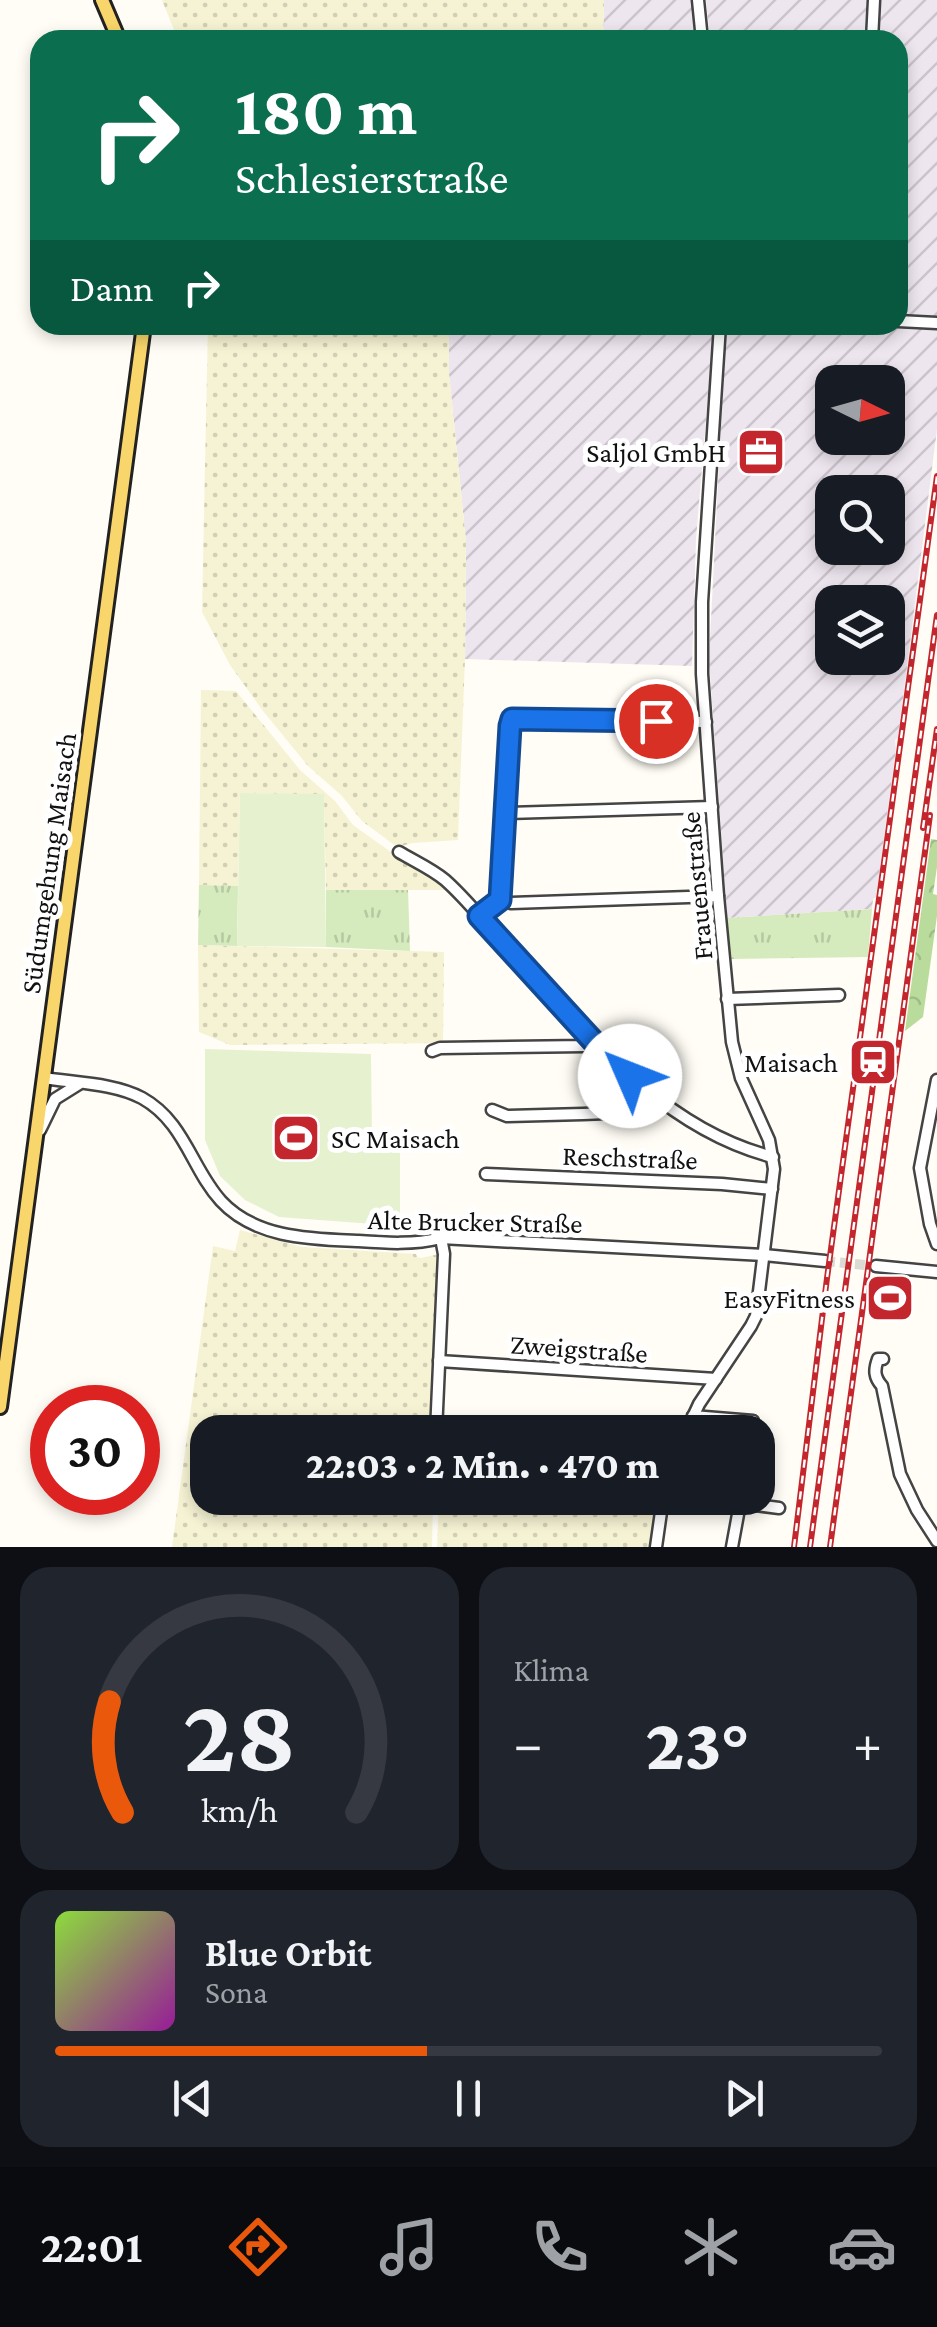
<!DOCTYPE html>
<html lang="de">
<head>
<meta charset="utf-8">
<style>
	:root { --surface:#171b24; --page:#20242c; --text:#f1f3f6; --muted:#9ea1a6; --line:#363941; --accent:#ea580c }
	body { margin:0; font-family:"Crimson Pro",serif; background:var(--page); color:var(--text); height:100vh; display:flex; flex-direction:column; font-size:38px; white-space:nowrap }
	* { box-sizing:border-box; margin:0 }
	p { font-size:32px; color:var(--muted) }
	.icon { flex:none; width:55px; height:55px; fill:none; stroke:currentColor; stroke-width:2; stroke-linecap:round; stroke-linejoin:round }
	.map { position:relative; height:1547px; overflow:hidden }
	.panel { display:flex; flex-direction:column; gap:20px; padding:20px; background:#0d0f14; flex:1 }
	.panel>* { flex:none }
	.top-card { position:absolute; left:30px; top:30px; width:878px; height:305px; border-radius:30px; box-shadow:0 5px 15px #0003; background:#0b6e4f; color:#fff; overflow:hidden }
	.needle { width:65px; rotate:95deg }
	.tools { position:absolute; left:815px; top:365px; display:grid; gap:20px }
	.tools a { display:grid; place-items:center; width:90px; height:90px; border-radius:20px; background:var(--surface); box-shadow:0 5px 15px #0003; font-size:50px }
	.speed { position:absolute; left:30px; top:1385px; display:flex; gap:20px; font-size:50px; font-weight:700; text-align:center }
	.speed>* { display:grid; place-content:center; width:130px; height:130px; border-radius:50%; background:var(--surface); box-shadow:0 5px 15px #0003; line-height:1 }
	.speed .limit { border:15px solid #d22; background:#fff; color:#111 }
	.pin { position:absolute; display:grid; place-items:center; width:85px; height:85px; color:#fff; margin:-42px; border:5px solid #fff; border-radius:50%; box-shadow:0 2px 10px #0007 }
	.me { position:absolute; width:110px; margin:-55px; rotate:314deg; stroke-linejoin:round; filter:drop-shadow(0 0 8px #0008) }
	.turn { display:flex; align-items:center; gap:35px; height:210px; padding:0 40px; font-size:45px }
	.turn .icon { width:130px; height:130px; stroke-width:2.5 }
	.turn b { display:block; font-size:70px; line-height:85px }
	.then { display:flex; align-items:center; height:95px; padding:0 40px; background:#0003; gap:20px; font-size:38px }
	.big { font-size:75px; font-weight:800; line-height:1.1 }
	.panel .tile { flex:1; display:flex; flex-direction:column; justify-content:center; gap:15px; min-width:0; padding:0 35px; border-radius:30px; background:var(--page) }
	.panel .dial { align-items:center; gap:0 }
	.dial svg { height:260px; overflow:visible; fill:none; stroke:var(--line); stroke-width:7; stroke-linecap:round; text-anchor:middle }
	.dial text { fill:var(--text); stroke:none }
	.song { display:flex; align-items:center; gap:30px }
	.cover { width:120px; height:120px; border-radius:15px; background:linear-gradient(135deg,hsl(90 70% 55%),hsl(300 70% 35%)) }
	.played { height:10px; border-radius:5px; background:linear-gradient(90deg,var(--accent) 45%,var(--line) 45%) }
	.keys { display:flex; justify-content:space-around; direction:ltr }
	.heat { display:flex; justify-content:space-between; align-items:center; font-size:55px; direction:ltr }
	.panel .tiles { flex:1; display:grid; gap:20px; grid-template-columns:1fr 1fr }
	.tile:last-child { grid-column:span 2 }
	.trip { position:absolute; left:190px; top:1415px; width:585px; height:100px; border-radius:30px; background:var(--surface); box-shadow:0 5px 15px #0003; font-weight:800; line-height:100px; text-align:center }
	.tabs { display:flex; height:160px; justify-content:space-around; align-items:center; background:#090b0e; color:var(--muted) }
	.tabs .icon { width:70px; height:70px }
	.tabs .current { color:var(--accent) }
	.tabs b { font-size:45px; color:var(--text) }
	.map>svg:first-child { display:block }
	.industrial { fill:url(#industrial-furrows); fill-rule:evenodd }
	.farmland { fill:url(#farmland-dots) }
	.grass { fill:url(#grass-tufts) }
	.forest { fill:url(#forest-crowns) }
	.pitch { fill:#e6f2cf }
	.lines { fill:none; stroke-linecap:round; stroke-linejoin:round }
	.minor-tunnel { stroke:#dbdad3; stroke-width:10; stroke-dasharray:10 5; stroke-linecap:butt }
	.minor-casing { stroke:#444; stroke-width:15 }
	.major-casing { stroke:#222; stroke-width:18 }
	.minor { stroke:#fff; stroke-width:10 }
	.major { stroke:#f9d66b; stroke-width:12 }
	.rail-casing { stroke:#c4262e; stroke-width:6 }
	.rail { stroke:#fff; stroke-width:2.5; stroke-dasharray:8; stroke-linecap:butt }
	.route-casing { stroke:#114b97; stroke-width:25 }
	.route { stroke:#1a73e8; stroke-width:18 }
	.labels { text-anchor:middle; stroke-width:10; stroke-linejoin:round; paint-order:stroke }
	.poi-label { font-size:28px; fill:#111; stroke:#fff; text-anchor:end }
	.street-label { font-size:28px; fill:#111; stroke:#fff }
</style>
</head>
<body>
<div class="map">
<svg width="937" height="1547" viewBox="0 0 937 1547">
	<defs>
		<pattern id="industrial-furrows" width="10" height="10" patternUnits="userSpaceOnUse" patternTransform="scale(2.5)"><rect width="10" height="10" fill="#eee6ef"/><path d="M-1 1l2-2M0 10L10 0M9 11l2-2" fill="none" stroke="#cbc4cc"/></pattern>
		<pattern id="farmland-dots" width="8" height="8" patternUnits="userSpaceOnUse" patternTransform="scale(2.5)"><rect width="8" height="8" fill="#f6f3d4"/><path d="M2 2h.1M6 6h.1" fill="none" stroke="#d2cfb5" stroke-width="1.8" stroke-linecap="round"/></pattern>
		<pattern id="grass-tufts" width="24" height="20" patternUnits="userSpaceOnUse" patternTransform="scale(2.5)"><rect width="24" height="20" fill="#d5ebbd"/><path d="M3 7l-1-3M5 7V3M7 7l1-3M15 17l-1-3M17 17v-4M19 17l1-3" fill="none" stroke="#b6c8a1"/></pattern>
		<pattern id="forest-crowns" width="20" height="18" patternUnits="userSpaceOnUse" patternTransform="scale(2.5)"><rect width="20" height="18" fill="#b9dc9c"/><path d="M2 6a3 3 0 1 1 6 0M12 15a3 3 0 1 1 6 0" fill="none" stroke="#9ebc85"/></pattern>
	</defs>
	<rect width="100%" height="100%" fill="#fffdf5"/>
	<g class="industrial">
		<polygon points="604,0 692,0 697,40 603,40"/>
		<path d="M706 0H937V429L898 738 895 740 896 749 876 897 873 899 872 909 727 918 709 659 726 325H898V40H710ZM832 382H888V438H832ZM832 492H888V548H832ZM832 602H888V658H832Z"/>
		<polygon points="449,325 714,325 696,539 692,666 465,659 466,541 449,374"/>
	</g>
	<g class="farmland">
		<polygon points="162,0 604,0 603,40 178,40"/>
		<polygon points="208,325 449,325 449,374 466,541 465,659 458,840 413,843 397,847 362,821 342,796 308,766 263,711 230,665 202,612"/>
		<polygon points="201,690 236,691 300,770 335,801 353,825 409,865 449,890 326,890 324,795 240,793 238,886 199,885"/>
		<polygon points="198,945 444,952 443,1043 230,1045 199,1032"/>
		<polygon points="240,1230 302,1247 416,1254 417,1257 421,1258 439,1254 431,1432 208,1432 208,1498 433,1498 432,1547 172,1547 213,1246 235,1251"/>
		<polygon points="439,1498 657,1498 657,1500 651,1547 437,1547"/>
	</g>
	<g class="grass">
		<polygon points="199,885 238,886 237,946 198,945"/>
		<polygon points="326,890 408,890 410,951 326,947"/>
		<polygon points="872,909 868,957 730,959 727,918"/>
	</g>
	<polygon class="forest" points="931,839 937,840 937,867 933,894 937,895 937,916 923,1017 905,1031"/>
	<g class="pitch">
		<polygon points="240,793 324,794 326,947 237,946"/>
		<polygon points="205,1049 371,1054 372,1137 400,1138 400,1226 279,1217 245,1200 220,1176 205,1140"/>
	</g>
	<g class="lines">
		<polyline class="minor-tunnel" points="825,1261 876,1266"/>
		<g class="minor-casing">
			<g id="minor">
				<polyline points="698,0 702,40"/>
				<polyline points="872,40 874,0"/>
				<polyline points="898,321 937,323"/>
				<polyline points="506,813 712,807"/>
				<path d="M399 852C414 861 432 869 445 880 462 895 477 913 492 930 575 1017 651 1126 773 1157"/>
				<polyline points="500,900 509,726 512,719 706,722"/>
				<polyline points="479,916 500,900 511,903 718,896"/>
				<polyline points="727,999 839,995"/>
				<polyline points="432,1051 440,1048 585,1046 595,1042"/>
				<path d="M44 1078C75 1083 114 1083 142 1098 185 1122 191 1168 221 1201 255 1238 310 1239 357 1241 386 1243 413 1245 441 1238L764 1255 825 1261"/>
				<polyline points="937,1080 920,1168 930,1224 937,1244"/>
				<polyline points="492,1110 507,1116 583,1114 655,1111 664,1103"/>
				<polyline points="40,1130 55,1099 79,1084"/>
				<polyline points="486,1174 722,1184 772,1189"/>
				<polyline points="876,1266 937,1272"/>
				<path d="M883 1359H878C874 1370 874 1377 882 1386L900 1474 917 1510 937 1541"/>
				<polyline points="439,1361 716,1379"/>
				<polyline points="693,1416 753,1421 753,1432"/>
				<polyline points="436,1432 444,1254 441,1238"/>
				<polyline points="686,1432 699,1404 751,1326 756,1316 774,1169 769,1140 741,1078 732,1042 718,896 702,674 702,602 720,325"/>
				<polyline points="740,1503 779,1508"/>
				<polyline points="656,1547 663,1498"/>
				<polyline points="732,1547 741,1498"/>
			</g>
		</g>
		<g class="major-casing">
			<g id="major">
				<polyline points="102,0 119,40"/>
				<polyline points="0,1407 144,325"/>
			</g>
		</g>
		<use href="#minor" class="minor"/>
		<use href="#major" class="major"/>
		<g class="rail-casing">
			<g id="rail">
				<polyline points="923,828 937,729"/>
				<polyline points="794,1547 827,1278 937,476"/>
				<polyline points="810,1547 937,615"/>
				<polyline points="830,1547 930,815"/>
			</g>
		</g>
		<use href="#rail" class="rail"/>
	</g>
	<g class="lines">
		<g class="route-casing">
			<polyline id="route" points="630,1076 594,1042 479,916 500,900 510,726 512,719 656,721"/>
		</g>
		<use href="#route" class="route"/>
	</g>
	<defs>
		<g id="office-square" transform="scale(2.5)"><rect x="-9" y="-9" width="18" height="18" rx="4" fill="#c4262e" stroke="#fff"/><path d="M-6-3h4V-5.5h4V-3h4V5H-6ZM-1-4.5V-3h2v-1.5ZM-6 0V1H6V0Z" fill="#fff"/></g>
		<g id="station-square" transform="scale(2.5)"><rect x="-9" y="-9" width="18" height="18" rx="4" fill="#c4262e" stroke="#fff"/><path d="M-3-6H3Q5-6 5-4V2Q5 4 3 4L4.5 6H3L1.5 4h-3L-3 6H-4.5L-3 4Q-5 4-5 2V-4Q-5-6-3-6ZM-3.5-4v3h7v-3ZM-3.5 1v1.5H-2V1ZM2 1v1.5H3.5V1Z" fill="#fff"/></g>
		<g id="stadium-square" transform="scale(2.5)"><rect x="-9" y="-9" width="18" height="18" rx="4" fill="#c4262e" stroke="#fff"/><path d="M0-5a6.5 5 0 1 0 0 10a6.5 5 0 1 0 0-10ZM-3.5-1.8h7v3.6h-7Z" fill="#fff"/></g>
	</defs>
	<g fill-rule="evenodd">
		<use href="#office-square" x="761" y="452"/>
		<use href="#station-square" x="873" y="1062"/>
		<use href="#stadium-square" x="296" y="1138"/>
		<use href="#stadium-square" x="890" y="1298"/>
	</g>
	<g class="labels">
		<g class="poi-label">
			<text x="726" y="462">Saljol GmbH</text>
			<text x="838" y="1072">Maisach</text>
			<text x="331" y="1148" text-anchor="start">SC Maisach</text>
			<text x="855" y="1308">EasyFitness</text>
		</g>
		<g class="street-label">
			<text transform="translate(48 863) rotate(-82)" y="10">Südumgehung Maisach</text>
			<text transform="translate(696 886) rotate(-95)" y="10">Frauenstraße</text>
			<text transform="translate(630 1157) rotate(2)" y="10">Reschstraße</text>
			<text transform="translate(475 1221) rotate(1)" y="10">Alte Brucker Straße</text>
			<text transform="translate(579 1348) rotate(4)" y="10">Zweigstraße</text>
		</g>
	</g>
</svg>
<div class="tools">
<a><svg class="needle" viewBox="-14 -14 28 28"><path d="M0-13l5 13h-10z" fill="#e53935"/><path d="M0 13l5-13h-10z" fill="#9ea1a6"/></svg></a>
<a><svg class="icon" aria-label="search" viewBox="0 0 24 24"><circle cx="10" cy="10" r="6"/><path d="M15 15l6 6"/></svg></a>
<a><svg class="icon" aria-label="layers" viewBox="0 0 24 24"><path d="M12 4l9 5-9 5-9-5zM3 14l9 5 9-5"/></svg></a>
</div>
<div class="speed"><div class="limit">30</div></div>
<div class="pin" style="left:656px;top:721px;background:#d93025"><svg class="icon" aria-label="arrive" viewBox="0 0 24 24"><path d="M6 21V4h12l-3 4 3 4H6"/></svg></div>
<svg class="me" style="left:630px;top:1076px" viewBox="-20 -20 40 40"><circle r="19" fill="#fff"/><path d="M0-13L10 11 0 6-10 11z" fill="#1a73e8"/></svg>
<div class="trip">22:03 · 2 Min. · 470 m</div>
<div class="top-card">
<div class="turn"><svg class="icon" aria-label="right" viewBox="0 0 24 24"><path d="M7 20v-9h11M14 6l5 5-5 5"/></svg><div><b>180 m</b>Schlesierstraße</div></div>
<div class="then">Dann<svg class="icon" aria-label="right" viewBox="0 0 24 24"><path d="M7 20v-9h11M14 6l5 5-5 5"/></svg></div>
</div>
</div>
<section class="panel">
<div class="tiles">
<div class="tile dial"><svg viewBox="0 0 100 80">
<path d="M14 69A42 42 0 1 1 86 69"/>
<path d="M14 69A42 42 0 0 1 10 35" stroke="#ea580c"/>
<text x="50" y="56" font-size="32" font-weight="700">28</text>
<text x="50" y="72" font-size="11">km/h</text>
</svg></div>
<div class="tile"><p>Klima</p>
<div class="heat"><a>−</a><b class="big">23°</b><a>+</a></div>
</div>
<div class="tile">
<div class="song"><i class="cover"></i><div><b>Blue Orbit</b><p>Sona</p></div></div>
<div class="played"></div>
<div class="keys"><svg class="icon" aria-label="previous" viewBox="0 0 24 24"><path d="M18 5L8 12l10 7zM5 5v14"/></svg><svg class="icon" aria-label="pause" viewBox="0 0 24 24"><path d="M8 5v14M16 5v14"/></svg><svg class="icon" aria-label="next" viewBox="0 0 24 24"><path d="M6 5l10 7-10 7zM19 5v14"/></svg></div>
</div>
</div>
</section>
<nav class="tabs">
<b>22:01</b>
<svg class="icon current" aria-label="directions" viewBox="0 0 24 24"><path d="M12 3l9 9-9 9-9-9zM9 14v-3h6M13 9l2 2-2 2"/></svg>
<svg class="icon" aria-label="music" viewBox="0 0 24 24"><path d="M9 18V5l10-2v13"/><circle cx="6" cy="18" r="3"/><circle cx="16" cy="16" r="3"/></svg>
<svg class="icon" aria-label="phone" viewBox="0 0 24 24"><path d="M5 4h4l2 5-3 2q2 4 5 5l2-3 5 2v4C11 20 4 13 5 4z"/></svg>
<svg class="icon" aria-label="climate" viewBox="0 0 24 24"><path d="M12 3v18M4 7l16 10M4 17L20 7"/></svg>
<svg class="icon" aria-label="car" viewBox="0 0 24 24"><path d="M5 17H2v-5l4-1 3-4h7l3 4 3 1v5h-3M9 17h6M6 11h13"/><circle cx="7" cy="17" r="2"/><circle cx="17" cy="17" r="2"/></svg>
</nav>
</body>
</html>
